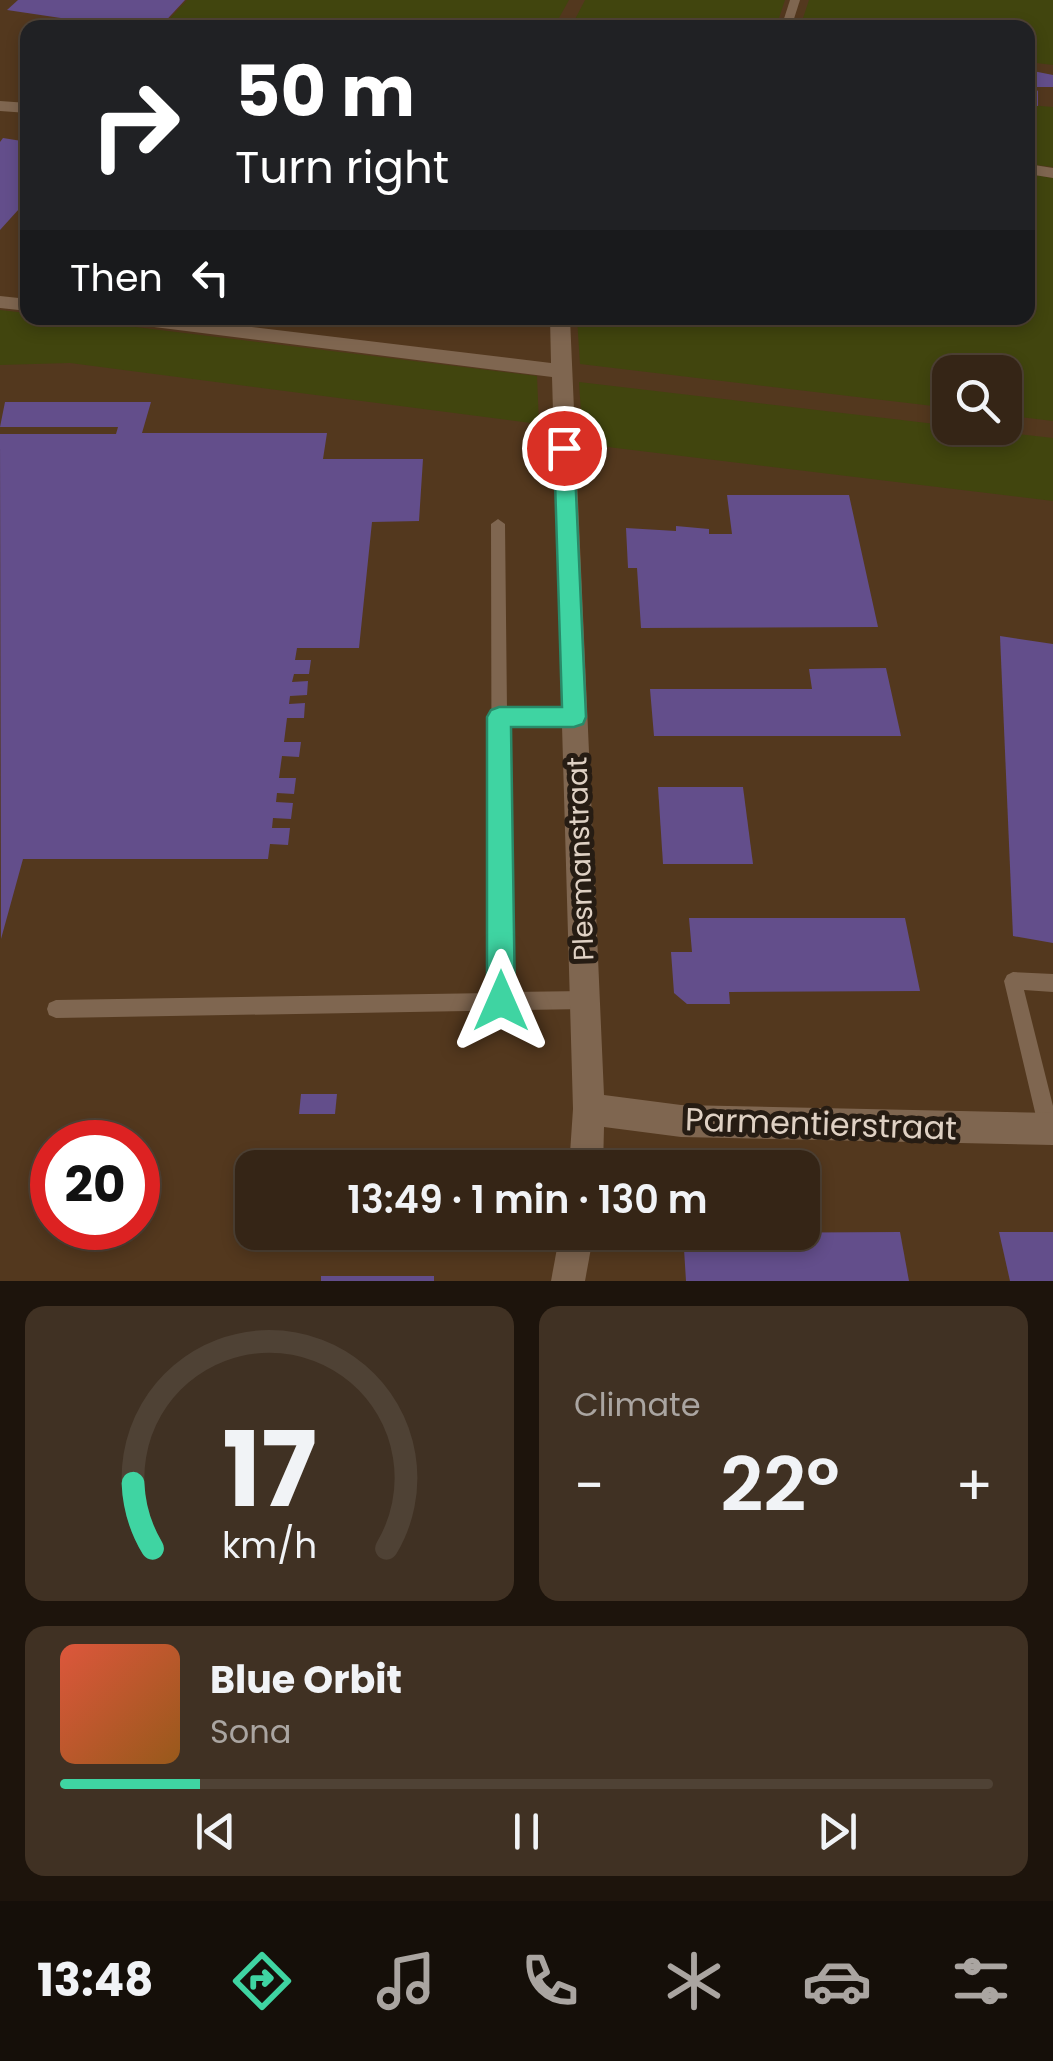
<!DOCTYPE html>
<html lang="en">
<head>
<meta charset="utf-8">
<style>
	:root { --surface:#352516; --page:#403123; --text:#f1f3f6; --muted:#aaa5a1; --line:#4f4235; --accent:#3fd4a2 }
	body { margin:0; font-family:Poppins,sans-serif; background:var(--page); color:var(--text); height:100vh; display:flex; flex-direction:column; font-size:38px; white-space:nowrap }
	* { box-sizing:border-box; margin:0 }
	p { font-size:32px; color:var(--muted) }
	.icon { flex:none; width:55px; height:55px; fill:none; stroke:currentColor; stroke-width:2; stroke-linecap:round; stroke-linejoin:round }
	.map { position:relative; height:1281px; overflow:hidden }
	.details { display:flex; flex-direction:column; gap:25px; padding:25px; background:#1d140c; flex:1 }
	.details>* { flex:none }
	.top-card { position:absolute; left:20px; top:20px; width:1015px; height:305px; border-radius:20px; box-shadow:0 5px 15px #0003,0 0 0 2px var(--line); background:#202124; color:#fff; overflow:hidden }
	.fabs { position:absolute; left:932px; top:355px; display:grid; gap:20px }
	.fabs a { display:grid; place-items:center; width:90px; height:90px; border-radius:20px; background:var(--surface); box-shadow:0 5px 15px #0003,0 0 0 2px var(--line); font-size:50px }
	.speed { position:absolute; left:30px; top:1120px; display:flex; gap:20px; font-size:50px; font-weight:700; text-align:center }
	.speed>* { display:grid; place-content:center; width:130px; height:130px; border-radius:50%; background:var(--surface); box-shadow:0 5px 15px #0003,0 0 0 2px var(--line); line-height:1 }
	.speed .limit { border:15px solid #d22; background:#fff; color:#111 }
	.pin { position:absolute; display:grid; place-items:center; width:85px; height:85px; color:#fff; margin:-42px; border:5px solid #fff; border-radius:50%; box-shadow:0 2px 10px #0007 }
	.me { position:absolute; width:110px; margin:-55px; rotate:0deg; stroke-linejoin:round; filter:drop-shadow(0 0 8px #0008) }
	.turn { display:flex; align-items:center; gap:35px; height:210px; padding:0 50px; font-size:45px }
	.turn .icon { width:130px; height:130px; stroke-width:2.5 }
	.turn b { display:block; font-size:70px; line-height:85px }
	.then { display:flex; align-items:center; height:95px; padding:0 50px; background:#0003; gap:20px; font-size:38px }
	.big { font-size:75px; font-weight:600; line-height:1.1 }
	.details .tile { flex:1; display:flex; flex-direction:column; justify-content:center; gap:15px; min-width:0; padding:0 35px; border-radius:20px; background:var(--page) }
	.details .dial { align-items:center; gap:0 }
	.dial svg { height:260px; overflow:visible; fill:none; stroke:var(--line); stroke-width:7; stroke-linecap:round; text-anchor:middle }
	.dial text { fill:var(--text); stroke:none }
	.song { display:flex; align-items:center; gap:30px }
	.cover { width:120px; height:120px; border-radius:15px; background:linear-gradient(135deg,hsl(10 70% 55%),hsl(30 70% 35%)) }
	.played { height:10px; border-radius:5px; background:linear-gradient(90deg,var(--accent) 15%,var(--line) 15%) }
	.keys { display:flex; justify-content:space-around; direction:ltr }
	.heat { display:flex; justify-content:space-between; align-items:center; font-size:55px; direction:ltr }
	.details .tiles { flex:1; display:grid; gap:25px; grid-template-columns:1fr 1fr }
	.tile:last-child { grid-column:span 2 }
	.trip { position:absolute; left:235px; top:1150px; width:585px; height:100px; border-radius:20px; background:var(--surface); box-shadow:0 5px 15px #0003,0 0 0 2px var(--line); font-weight:600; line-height:100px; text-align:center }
	.menu { display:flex; height:160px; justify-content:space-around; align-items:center; background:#150f09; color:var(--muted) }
	.menu .icon { width:70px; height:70px }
	.menu .on { color:var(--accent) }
	.menu b { font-size:45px; color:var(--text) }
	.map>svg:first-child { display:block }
	.built { fill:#53381e; fill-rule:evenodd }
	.green { fill:#41450e }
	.building { fill:#634e8b }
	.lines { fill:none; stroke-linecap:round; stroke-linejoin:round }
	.lane { fill:#7f6650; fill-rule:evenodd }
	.street { fill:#7f6650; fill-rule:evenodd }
	.route { fill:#3fd4a2; stroke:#298a69; stroke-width:2.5 }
	.labels { text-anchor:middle; stroke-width:10; stroke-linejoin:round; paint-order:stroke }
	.street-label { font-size:28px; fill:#dfd1c4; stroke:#261c13 }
	.near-street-label { font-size:32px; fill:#dfd1c4; stroke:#261c13 }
</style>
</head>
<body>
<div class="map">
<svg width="1053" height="1281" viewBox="0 0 1053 1281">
	<rect width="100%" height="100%" fill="#47311d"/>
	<path class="built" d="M0 0H1053V1281H0ZM28 28H1028V318H28ZM950 372H1005V428H950ZM52 1142H138V1228H52ZM252 1168H802V1232H252Z"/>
	<g class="green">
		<polygon points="187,0 569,0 554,27 162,27"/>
		<polygon points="585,0 785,0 776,27 658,21 654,27 571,27"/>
		<polygon points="809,0 1053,0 1053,65 1028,62 1028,28 800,27"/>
		<polygon points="1028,105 1053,107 1053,167 1028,164"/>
		<polygon points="1028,174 1053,178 1053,421 1005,415 1005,372 950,372 950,408 580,364 577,318 1028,318"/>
		<polygon points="0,310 27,313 28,318 62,318 537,376 539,424 70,363 0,365"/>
		<polygon points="579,382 1053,438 1053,501 583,444"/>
	</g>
	<g class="building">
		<polygon points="18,0 185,0 159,28 128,28 7,10"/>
		<polygon points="1028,70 1053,75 1053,87 1032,87 1038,91 1038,106 1028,105"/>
		<polygon points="3,138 28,142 28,199 0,230 0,142"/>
		<polygon points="5,402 151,402 142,433 327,433 323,459 423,459 419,521 372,522 359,648 297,648 295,660 311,660 309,674 294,674 292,682 308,681 307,695 290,696 289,704 305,703 304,718 287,718 284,742 301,742 299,757 282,756 279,778 296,778 294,794 277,793 276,802 293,803 291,819 273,818 272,828 290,828 288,845 270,844 268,859 23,859 1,939 0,434 116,434 118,427 0,427"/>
		<polygon points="727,495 849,495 878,627 641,628 637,568 628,568 626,528 676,531 676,526 709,529 709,534 732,534"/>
		<polygon points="1000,636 1053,644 1053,943 1013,936"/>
		<polygon points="886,668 901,736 654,736 650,689 812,689 809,669"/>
		<polygon points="658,787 743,787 753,864 663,864"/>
		<polygon points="689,918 905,918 920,991 729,992 730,1004 687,1004 674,993 671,952 692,952"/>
		<polygon points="301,1094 337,1094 335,1114 299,1114"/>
		<polygon points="900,1232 909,1281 686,1281 683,1233"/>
		<polygon points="999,1232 1053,1232 1053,1281 1010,1281"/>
		<rect x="321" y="1276" width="113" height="5"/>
	</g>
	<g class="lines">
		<g class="lane">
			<polygon points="790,0 800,0 791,28 781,28"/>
			<polygon points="498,519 505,524 507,711 574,711 580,712 582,717 580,722 574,723 507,723 510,992 585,991 591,994 594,1000 591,1006 585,1009 56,1018 49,1015 47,1009 49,1003 56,1000 492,993 491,524"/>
			<polygon points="1013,972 1053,974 1053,992 1024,990 1053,1106 1053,1137 1049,1139 1042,1136 1039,1129 1004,981 1007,975"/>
		</g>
		<g class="street">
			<polygon points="0,101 28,103 28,113 0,111"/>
			<polygon points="1028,164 1053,168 1053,178 1028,174"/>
			<polygon points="0,296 28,299 28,311 0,308"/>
			<polygon points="120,318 178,318 551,363 550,318 570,318 604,1095 681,1105 1053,1113 1053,1145 681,1137 604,1127 603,1168 569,1168 573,1109 552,377 130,324"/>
			<polygon points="560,1232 594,1232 585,1281 551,1281"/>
		</g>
	</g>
	<polygon class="route" points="564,441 574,448 586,717 583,724 574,727 511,727 515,1001 511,1010 501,1014 491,1010 487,1001 487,717 491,710 499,707 562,707 554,448"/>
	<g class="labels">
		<g class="street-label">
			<text transform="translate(580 859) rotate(-92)" y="10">Plesmanstraat</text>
		</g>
		<g class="near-street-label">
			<text transform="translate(821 1124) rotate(2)" y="11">Parmentierstraat</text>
		</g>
	</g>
</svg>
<div class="fabs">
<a><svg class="icon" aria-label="search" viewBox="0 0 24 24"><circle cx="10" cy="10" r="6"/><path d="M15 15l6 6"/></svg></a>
</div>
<div class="speed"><div class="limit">20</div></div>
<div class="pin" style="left:564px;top:448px;background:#d93025"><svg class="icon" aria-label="arrive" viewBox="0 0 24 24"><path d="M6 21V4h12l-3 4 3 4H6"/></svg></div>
<svg class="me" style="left:501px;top:1001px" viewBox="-20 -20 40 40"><path d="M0-17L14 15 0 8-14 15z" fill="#3fd4a2" stroke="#fff" stroke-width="4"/></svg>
<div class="trip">13:49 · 1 min · 130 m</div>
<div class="top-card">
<div class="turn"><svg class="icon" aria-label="right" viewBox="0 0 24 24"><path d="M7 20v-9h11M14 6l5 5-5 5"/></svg><div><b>50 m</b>Turn right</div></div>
<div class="then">Then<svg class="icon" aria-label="left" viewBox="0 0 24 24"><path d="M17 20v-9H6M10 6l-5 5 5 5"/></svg></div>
</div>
</div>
<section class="details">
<div class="tiles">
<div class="tile dial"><svg viewBox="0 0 100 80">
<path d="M14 69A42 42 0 1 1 86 69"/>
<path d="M14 69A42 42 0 0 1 8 49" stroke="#3fd4a2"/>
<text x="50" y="56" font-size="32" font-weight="700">17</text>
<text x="50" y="72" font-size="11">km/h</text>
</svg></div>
<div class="tile"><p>Climate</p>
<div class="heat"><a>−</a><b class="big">22°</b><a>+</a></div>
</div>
<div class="tile">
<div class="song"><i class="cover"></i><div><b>Blue Orbit</b><p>Sona</p></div></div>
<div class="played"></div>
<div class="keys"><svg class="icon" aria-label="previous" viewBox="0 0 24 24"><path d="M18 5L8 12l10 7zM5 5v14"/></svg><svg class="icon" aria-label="pause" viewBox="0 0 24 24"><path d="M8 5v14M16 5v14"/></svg><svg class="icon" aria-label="next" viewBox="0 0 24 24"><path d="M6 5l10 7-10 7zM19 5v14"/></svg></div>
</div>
</div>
</section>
<nav class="menu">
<b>13:48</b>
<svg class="icon on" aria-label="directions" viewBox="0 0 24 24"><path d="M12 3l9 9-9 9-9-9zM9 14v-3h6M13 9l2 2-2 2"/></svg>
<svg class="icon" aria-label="music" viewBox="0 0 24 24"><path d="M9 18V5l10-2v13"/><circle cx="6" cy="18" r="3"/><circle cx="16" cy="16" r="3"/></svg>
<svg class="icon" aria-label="phone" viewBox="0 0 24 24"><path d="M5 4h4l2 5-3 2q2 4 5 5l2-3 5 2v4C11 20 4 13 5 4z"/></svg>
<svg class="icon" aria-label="climate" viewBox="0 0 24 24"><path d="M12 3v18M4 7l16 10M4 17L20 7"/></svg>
<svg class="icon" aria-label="car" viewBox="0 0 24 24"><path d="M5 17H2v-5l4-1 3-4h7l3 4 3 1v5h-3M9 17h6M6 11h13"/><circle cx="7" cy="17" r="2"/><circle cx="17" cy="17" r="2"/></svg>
<svg class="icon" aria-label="filters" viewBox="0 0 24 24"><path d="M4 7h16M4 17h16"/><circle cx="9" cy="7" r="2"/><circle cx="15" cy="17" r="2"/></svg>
</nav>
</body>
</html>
